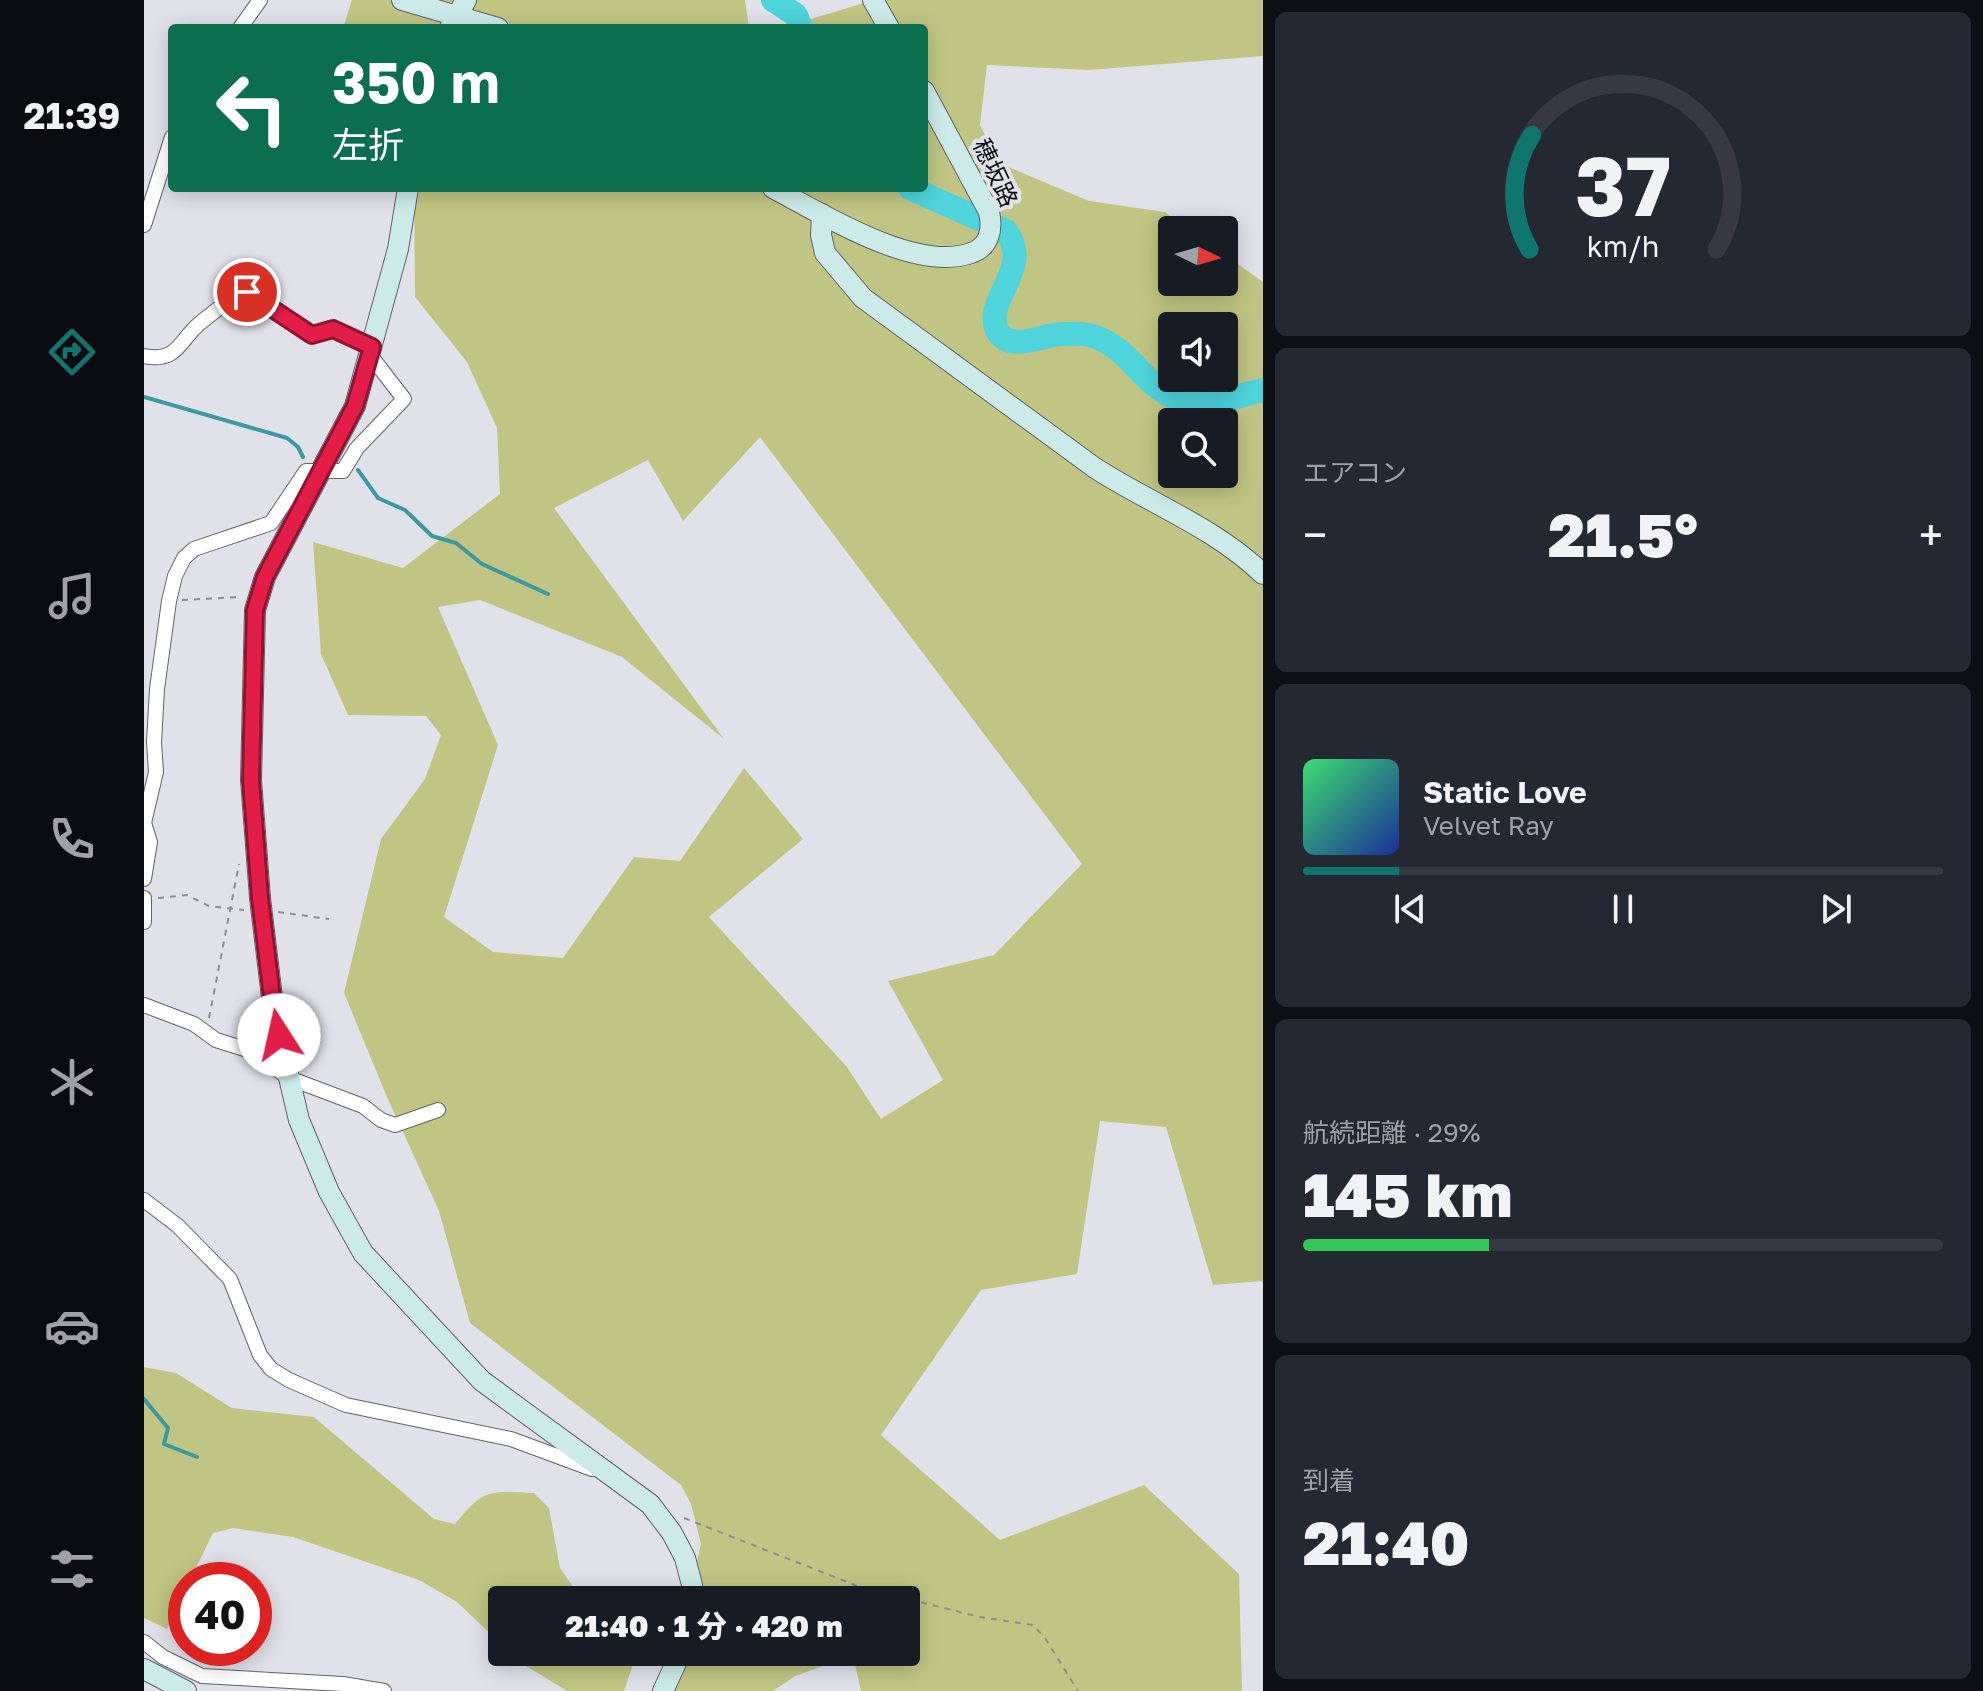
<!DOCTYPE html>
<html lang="ja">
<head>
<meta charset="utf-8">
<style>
	:root { --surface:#171b24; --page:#242831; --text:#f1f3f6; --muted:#9ea1a6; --line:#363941; --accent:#0f766e }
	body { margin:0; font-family:"Golos Text","Noto Sans JP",sans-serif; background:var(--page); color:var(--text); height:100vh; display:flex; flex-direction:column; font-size:30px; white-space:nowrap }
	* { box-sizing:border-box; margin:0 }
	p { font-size:26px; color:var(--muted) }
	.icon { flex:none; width:44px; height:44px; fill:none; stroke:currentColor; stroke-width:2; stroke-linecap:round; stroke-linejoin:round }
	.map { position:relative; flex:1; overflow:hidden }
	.drawer { display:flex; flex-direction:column; gap:12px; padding:12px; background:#0d0f14; width:720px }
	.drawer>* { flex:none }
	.hud { position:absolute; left:24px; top:24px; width:760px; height:168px; border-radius:8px; box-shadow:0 4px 20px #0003; background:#0b6e4f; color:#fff; overflow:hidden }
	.needle { width:52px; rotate:95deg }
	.controls { position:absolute; left:1014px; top:216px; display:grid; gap:16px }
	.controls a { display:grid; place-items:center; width:80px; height:80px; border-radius:8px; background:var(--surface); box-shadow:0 4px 20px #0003; font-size:40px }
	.speed { position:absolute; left:24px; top:1562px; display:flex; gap:16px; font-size:40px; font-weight:700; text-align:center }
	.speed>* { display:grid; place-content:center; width:104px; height:104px; border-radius:50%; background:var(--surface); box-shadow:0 4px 20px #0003; line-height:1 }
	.speed .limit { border:12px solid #d22; background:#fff; color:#111 }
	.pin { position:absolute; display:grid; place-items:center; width:68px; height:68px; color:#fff; margin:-34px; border:4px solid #fff; border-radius:50%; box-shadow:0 2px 8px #0007 }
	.me { position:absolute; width:88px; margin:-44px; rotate:350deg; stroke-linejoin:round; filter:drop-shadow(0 0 6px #0008) }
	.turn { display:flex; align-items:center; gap:28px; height:168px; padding:0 32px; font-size:36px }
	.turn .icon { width:104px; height:104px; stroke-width:2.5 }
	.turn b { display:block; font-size:56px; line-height:68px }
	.big { font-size:60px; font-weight:800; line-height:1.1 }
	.drawer .widget { flex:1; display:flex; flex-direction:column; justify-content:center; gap:12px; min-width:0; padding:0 28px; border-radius:12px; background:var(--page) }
	.drawer .dial { align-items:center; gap:0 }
	.dial svg { height:208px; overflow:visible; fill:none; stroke:var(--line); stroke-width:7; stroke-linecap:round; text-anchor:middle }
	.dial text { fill:var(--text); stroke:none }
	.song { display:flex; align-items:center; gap:24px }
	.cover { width:96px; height:96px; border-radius:12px; background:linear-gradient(135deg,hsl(140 70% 55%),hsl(230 70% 35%)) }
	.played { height:8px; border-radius:4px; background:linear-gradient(90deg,var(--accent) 15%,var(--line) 15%) }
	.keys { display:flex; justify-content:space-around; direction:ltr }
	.heat { display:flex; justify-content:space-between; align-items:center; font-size:44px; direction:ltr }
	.charge { height:12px; border-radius:6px; background:linear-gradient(90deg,#34c759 29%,var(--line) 0) }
	.trip { position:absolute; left:344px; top:1586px; width:432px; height:80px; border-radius:8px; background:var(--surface); box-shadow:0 4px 20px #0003; font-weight:800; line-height:80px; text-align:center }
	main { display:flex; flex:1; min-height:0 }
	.tab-bar { display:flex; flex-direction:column; width:144px; justify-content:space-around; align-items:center; background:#090b0e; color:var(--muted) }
	.tab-bar .icon { width:56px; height:56px }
	.tab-bar .current { color:var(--accent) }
	.tab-bar b { font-size:36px; color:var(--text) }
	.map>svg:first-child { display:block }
	.green { fill:#c1c583; fill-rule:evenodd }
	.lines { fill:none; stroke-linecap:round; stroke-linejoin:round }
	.stream { stroke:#3c999f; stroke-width:4 }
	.river { stroke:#4fd4dc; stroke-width:24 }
	.street-casing { stroke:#61626a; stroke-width:16 }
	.secondary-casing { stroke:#61626a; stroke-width:22 }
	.path { stroke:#8d8d93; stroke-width:2; stroke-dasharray:6 6; stroke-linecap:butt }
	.street { stroke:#fff; stroke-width:14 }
	.secondary { stroke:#ccebe8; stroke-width:20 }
	.route-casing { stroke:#92132f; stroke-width:20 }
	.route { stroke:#e11d48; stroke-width:14 }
	.labels { text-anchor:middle; stroke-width:8; stroke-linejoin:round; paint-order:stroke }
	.street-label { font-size:24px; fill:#0e0e11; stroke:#e1e1ea }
</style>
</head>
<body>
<main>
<nav class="tab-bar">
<b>21:39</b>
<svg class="icon current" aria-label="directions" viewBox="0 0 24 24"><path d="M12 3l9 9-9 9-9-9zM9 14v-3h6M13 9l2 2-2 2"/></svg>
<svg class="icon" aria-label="music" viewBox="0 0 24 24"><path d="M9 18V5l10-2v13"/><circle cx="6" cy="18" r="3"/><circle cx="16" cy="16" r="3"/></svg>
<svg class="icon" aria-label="phone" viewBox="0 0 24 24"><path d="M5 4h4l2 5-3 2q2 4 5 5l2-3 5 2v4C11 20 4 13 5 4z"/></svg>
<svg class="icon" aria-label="climate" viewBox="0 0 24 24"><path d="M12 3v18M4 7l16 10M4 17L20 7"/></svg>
<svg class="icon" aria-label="car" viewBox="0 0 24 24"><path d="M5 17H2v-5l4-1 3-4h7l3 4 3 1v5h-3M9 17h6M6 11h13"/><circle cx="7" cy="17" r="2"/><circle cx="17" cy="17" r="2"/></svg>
<svg class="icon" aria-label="filters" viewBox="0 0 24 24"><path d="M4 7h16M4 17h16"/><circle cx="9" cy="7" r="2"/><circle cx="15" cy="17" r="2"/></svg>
</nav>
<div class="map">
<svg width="1119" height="1691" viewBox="0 0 1119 1691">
	<rect width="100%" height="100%" fill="#e1e1ea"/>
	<g class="green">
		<polygon points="208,0 601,0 605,28 199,28"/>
		<path d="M730 0H1119V56L945 70 843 65 836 125 855 163 945 201 1021 212 1046 230H1028V282H1080V254L1119 282V1281L1069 1285 1022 1127 956 1121 933 1274 837 1290 737 1435 856 1540 1000 1485 1095 1574 1098 1691H717L711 1664 690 1662 651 1676 629 1691H521L531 1652H762V1600H543L557 1544 547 1504 537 1485 326 1323 295 1211 243 1097 200 993 237 839 281 779 297 735 282 716 204 715 177 654 169 542 259 568 356 494 353 428 323 362 271 297 270 188H780V28H637ZM1028 326H1080V378H1028ZM1028 422H1080V474H1028ZM616 437 938 864 850 955 744 981 799 1080 737 1119 703 1067 565 917 659 839 600 768 536 861 490 857 419 958 349 952 300 917 354 745 294 607 336 600 478 657 580 739 410 508 504 460 539 521Z"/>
		<path d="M0 1367 32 1373 88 1408 170 1417 290 1519 311 1524C340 1488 345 1491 390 1493L405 1508 416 1568 438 1600H358V1645L313 1602 275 1580 149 1537 89 1528 69 1533 46 1580H42V1589L23 1629 0 1618Z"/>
		<polygon points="365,1652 493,1652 480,1691 423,1691 374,1661"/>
	</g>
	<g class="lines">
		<g class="stream">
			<polyline points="0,397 143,438 154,447 159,457"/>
			<polyline points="214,470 234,498 261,510 288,536 312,543 338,564 404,594"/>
			<polyline points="0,1399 24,1428 20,1444 53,1457"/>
		</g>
		<g class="river">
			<polyline points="629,0 652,15 657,28"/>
			<path d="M766 188 862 231C890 269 839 299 853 330 863 351 893 338 909 335 921 333 941 333 952 337 970 344 983 357 996 371 1038 417 1066 403 1119 390"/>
		</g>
		<g class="street-casing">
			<g id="street">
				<polyline points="96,28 116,0"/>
				<polyline points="0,225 28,137"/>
				<path d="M0 356C33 363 35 341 55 324 68 313 82 303 95 292H103L168 335 189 329 228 347"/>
				<polyline points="0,823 12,772 10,742 13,689 25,601 31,576 40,558 50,549 127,523 162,471 199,471 213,448 260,399 226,355"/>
				<polyline points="0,823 6,842 0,879"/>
				<polyline points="0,898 0,922"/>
				<polyline points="0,1005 50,1024 72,1040 107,1051 145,1078 219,1106 237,1120 251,1125 294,1110"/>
				<polyline points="0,1200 34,1226 86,1279 116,1355 127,1369 145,1380 202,1405 367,1439 448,1469"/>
				<polyline points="0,1642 19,1657 58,1676 199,1684 240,1691"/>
			</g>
		</g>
		<g class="secondary-casing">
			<g id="secondary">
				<polyline points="258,0 354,28"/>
				<polyline points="729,0 745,28"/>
				<polyline points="306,28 322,0"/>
				<polyline points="264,188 254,249 211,406 121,577 111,610 107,780 116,898 130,1014 155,1120 185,1192 219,1253 338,1381 506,1504 528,1533 541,1558 548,1585 547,1600"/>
				<path d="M629 188C678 214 772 273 827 253 845 247 849 230 845 212L780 91"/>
				<path d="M678 214 677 235 681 253 719 298 951 468C1007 504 1070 527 1119 574"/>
				<polyline points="0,1669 42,1691"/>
				<polyline points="519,1691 537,1652"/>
			</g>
		</g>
		<g class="path">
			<polyline points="38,600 96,597"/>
			<polyline points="14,898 43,895 65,906 100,910"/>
			<polyline points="134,912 185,919"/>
			<polyline points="65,1018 95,864"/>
			<polyline points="540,1518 716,1587 836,1617 889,1625 901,1638 934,1691"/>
		</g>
		<use href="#street" class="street"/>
		<use href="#secondary" class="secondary"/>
	</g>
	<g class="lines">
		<g class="route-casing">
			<polyline id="route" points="103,292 168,335 189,329 228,347 211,406 121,577 111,610 107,780 116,898 130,1014 135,1035"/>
		</g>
		<use href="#route" class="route"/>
	</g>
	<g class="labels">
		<g class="street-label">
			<text transform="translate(851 173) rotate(65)" y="8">穂坂路</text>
		</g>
	</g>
</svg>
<div class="controls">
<a><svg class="needle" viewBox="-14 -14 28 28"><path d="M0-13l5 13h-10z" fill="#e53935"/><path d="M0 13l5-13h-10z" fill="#9ea1a6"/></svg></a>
<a><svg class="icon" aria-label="sound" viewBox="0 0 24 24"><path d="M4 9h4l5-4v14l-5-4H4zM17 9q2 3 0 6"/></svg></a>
<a><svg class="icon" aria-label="search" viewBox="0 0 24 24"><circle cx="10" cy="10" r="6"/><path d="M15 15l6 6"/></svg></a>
</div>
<div class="speed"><div class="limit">40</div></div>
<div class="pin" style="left:103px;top:292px;background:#d93025"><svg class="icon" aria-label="arrive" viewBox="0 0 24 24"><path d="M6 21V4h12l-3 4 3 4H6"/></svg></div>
<svg class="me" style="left:135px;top:1035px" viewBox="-20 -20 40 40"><circle r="19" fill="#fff"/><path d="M0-13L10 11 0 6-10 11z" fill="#e11d48"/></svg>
<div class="trip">21:40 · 1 分 · 420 m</div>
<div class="hud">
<div class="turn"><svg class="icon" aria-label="left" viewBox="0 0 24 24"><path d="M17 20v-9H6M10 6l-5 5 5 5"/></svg><div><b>350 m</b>左折</div></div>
</div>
</div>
<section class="drawer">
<div class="widget dial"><svg viewBox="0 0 100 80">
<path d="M14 69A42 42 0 1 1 86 69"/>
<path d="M14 69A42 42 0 0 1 15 25" stroke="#0f766e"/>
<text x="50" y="56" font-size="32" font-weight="700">37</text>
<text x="50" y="72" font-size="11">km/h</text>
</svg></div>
<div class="widget"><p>エアコン</p>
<div class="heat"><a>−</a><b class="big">21.5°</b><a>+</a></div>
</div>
<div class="widget">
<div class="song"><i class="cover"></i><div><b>Static Love</b><p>Velvet Ray</p></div></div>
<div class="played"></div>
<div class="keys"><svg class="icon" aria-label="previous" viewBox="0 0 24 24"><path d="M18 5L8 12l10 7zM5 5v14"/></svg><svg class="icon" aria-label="pause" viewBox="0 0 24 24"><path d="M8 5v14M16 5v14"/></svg><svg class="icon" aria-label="next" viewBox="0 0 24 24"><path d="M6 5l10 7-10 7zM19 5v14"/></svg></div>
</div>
<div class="widget"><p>航続距離 · 29%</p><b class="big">145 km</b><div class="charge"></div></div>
<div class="widget"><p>到着</p><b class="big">21:40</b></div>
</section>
</main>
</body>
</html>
